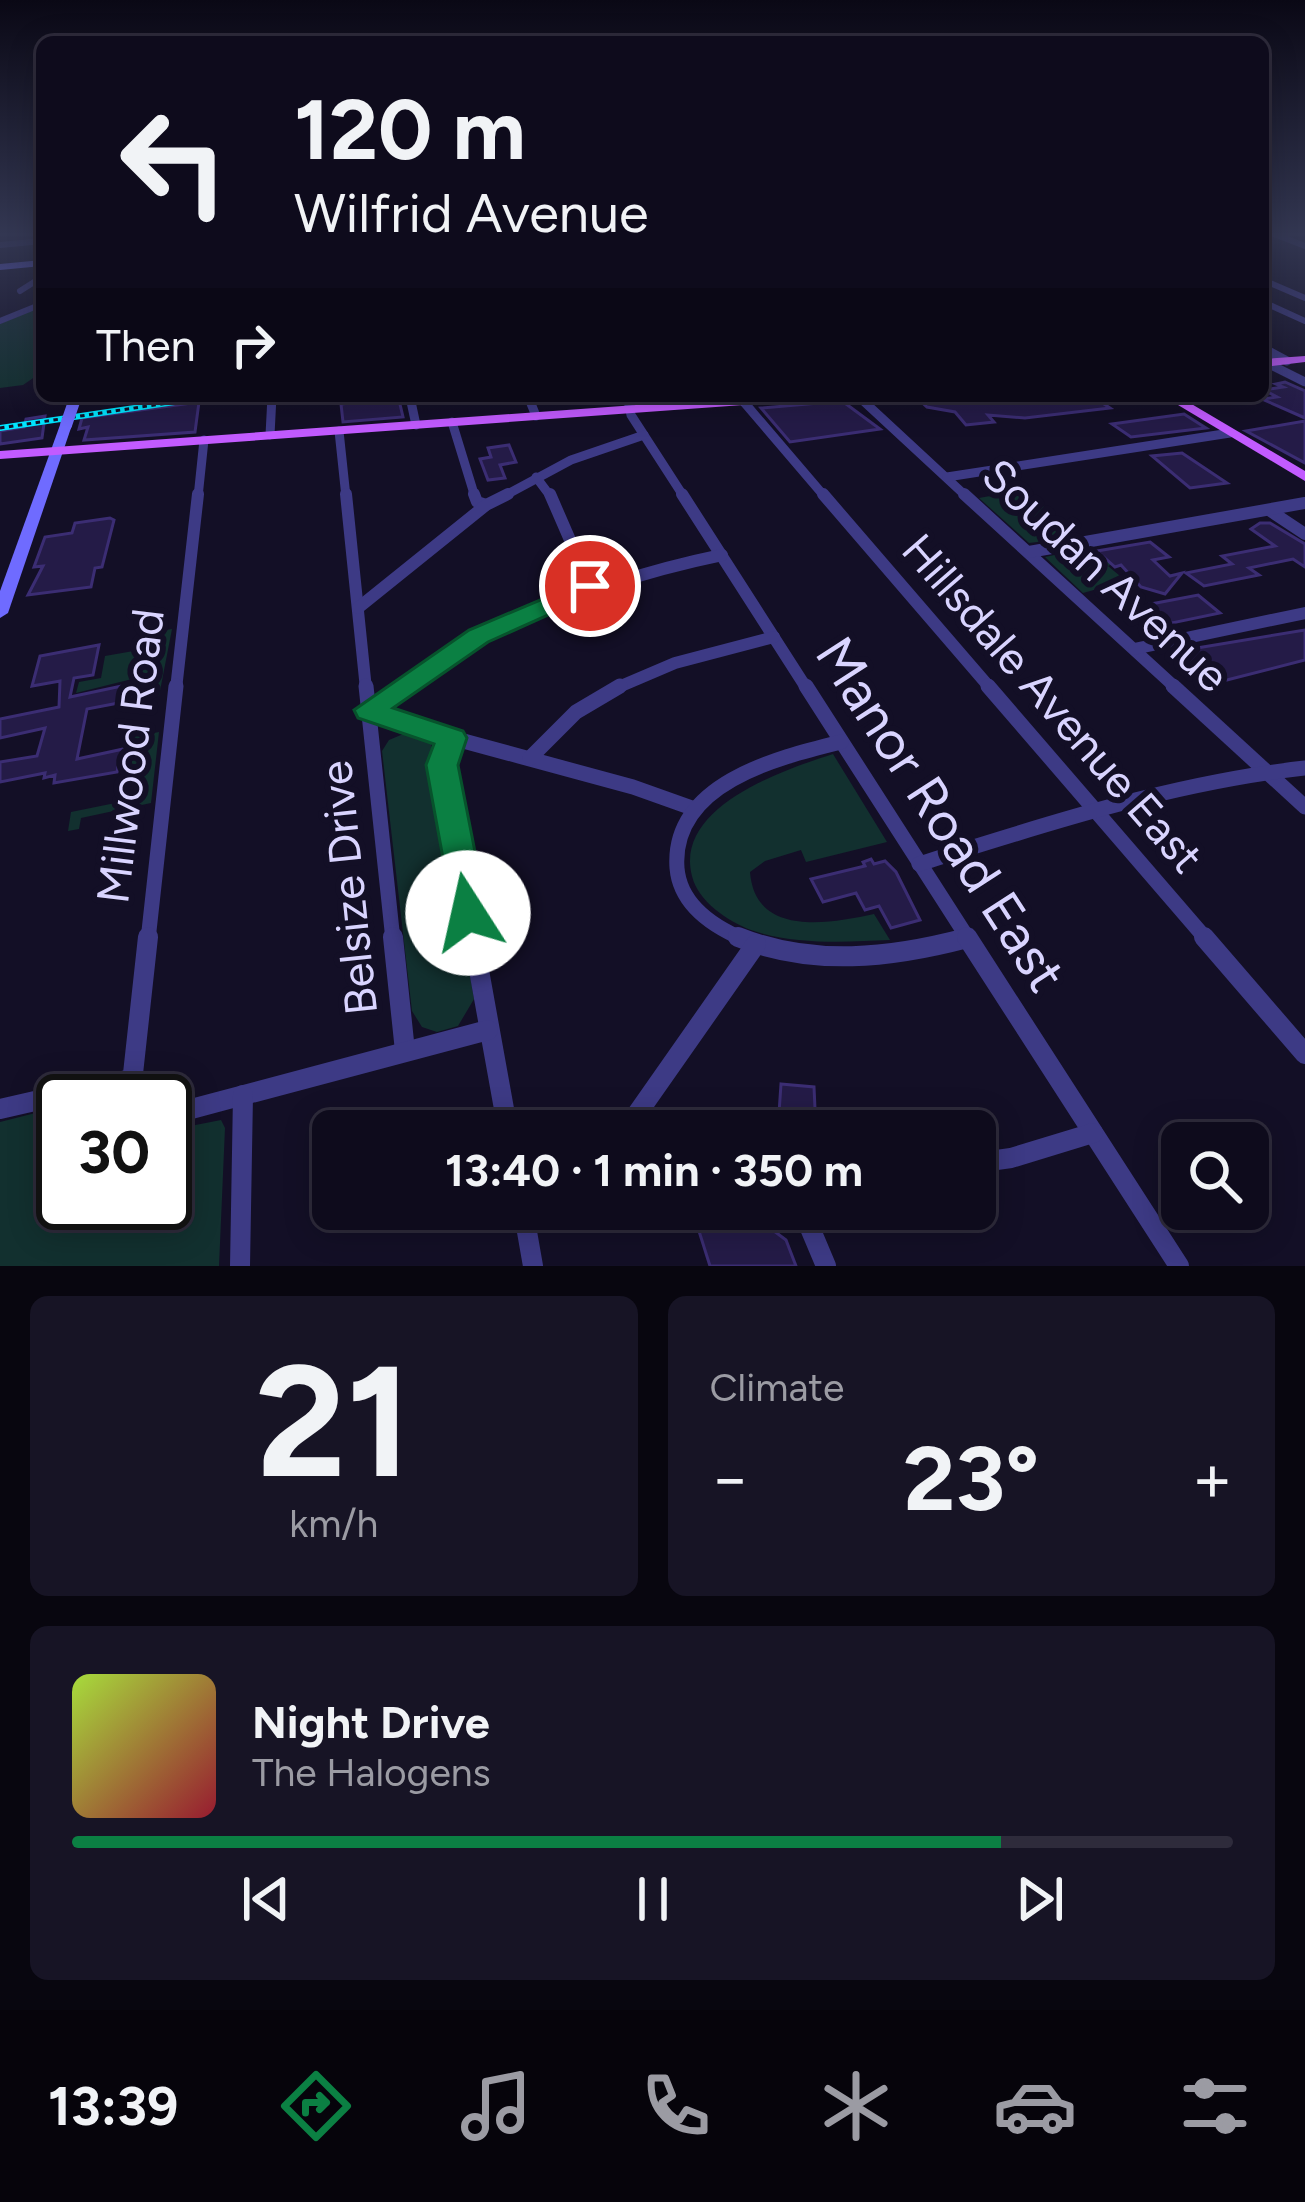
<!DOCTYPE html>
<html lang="en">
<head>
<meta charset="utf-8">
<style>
	:root { --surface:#0e0b1c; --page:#171425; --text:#f1f3f6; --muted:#9b9ba3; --line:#2e2b3b; --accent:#0b8043 }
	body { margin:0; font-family:Figtree,sans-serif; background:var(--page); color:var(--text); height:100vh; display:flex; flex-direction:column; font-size:45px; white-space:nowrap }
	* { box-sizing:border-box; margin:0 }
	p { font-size:39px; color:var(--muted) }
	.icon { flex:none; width:66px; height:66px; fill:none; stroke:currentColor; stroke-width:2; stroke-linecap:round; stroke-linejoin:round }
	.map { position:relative; height:1266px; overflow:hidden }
	.details { display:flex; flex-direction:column; gap:30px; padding:30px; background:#08060f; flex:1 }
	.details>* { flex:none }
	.guide { position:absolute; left:36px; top:36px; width:1233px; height:366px; border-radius:18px; box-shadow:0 6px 30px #0003,0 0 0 3px var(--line); background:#0e0b1c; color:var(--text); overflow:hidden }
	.tools { position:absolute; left:1161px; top:1122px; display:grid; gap:24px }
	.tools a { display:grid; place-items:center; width:108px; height:108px; border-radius:18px; background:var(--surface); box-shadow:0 6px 30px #0003,0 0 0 3px var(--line); font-size:60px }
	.speed { position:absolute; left:36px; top:1074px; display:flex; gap:24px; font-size:60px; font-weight:700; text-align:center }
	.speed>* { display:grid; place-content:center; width:156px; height:156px; border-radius:50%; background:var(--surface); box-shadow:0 6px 30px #0003,0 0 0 3px var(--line); line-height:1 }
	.speed .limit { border:6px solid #111; border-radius:18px; background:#fff; color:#111 }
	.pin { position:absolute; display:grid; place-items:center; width:102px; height:102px; color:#fff; margin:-51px; border:6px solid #fff; border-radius:50%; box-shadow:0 3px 12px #0007 }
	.me { position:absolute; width:132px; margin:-66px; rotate:350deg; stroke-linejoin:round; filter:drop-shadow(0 0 9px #0008) }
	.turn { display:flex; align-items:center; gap:42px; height:252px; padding:0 60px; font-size:54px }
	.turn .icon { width:156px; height:156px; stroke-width:2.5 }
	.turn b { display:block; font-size:84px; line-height:102px }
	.then { display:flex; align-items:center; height:114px; padding:0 60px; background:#0003; gap:24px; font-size:45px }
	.big { font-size:90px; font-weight:700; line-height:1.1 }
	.details .card { flex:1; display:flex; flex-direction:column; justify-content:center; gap:18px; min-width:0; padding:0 42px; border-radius:18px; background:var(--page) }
	.details .dial { align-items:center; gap:0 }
	.dial b { font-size:156px; line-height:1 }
	.song { display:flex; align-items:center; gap:36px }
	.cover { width:144px; height:144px; border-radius:18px; background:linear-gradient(135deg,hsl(80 70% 55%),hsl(350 70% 35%)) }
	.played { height:12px; border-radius:6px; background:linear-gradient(90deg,var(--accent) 80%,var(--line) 80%) }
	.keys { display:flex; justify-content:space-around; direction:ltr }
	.heat { display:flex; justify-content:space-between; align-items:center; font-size:66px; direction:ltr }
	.details .tiles { flex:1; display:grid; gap:30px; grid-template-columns:1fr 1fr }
	.card:last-child { grid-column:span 2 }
	.trip { position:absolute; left:312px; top:1110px; width:684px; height:120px; border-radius:18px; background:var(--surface); box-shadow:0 6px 30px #0003,0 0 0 3px var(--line); font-weight:700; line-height:120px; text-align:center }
	.dock { display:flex; height:192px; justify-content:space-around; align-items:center; background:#06040b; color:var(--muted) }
	.dock .icon { width:84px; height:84px }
	.dock .on { color:var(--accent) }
	.dock b { font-size:54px; color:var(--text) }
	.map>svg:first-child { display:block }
	.green { fill:#12302f }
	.building { fill:#241b47; stroke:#3b2d73; stroke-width:3 }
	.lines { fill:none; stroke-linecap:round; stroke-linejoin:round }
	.street-far4 { stroke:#3d3a85; stroke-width:6 }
	.street-far3 { stroke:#3d3a85; stroke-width:9 }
	.street-far2 { stroke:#3d3a85; stroke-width:12 }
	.street-far1 { stroke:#3d3a85; stroke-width:15 }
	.street { stroke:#3d3a85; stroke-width:20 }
	.secondary { fill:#6f6bff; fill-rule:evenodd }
	.primary { fill:#c25bff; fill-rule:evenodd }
	.rail-casing { stroke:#00e5ff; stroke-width:6 }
	.rail { stroke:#130f26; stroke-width:3; stroke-dasharray:4.5; stroke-linecap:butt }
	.secondary-bridge { stroke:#6f6bff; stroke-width:12 }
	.route { fill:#0b8043; stroke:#07532c; stroke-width:3 }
	.labels { text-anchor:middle; stroke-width:12; stroke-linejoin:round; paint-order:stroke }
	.street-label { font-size:45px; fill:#d9d4ff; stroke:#130f26 }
	.near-street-label { font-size:54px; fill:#d9d4ff; stroke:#130f26 }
</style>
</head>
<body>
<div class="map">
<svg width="1305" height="1266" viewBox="0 0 1305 1266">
	<rect width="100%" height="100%" fill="#130f26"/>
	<g class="green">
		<polygon points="42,306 42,372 23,385 0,388 0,324"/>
		<polygon points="1024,490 1079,537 1029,543 979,498"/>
		<polygon points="1092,547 1112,564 1108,566 1126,581 1083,593 1045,557"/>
		<polygon points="172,629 159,696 138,700 140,683 133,684 132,679 76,693 79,682 101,678 105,656 145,649 148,633"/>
		<polygon points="159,732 151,803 81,818 79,829 68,831 71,812 135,799 139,772 131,773 134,737"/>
		<polygon points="408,732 431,744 474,999 458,1026 437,1032 422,1027 412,1011 382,751 389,740"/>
		<path d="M833 754 887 842 806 862 801 850 765 861 750 872C755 937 828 924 874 914L890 940C845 942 794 945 751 930 727 921 698 901 692 876 674 807 783 770 833 754Z"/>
		<polygon points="63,1106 63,1203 165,1203 165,1131 221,1120 225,1128 219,1266 0,1266 0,1122"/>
	</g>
	<g class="building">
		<polygon points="1285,382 1305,391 1305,418 1262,399 1277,397 1264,390 1283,387 1276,384"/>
		<polygon points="369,396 398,396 403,417 343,422 341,404 370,401"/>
		<polygon points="915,396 1092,396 1110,408 1025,418 988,415 994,422 966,425 955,412 927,407"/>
		<polygon points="842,401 880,429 790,442 761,408"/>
		<polygon points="199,402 195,432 84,440 88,427 79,429 82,418"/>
		<polygon points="1184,414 1206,428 1131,437 1112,424"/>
		<polygon points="45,416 42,438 0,444 0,431 24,427 26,419"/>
		<polygon points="1305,421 1305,463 1246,431"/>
		<polygon points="509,445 516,462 500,465 505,478 488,480 480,459 491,457 488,448"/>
		<polygon points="1182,453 1227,483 1190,488 1152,456"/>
		<polygon points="110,518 114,520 102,567 95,568 91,587 28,595 43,566 34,567 45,537 72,533 75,523"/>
		<polygon points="1260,523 1270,523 1305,544 1305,567 1293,559 1249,568 1259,575 1204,586 1186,573 1232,564 1222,556 1275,546 1251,529"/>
		<polygon points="1150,542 1169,557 1153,560 1170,576 1182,573 1165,594 1141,587 1121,565 1115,567 1097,551"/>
		<polygon points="1198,595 1220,613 1172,623 1151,604"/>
		<polygon points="1305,630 1305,660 1211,684 1173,652"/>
		<polygon points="99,645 93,675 74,678 70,697 131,684 134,700 87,709 77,759 128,748 126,765 118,767 117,772 54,783 55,775 44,778 45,773 0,782 0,762 37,756 45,728 0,738 0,719 59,707 60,681 32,686 40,656"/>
		<polygon points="871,859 874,864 885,861 896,872 920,920 891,928 879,906 865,910 856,893 823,902 811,879 865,866 863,862"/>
		<polygon points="781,1084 814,1087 816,1131 778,1128"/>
		<polygon points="692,1209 766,1210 774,1231 786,1240 796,1266 710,1266"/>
	</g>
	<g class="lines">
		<g class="street-far4">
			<polyline points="1274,234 1305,246"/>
			<polyline points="0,245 42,241"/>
			<polyline points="1263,280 1305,298"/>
			<polyline points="20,291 42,277"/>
			<polyline points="1263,302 1305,321"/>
			<polyline points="0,321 42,304"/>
		</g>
		<g class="street-far3">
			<polyline points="1263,348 1287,361"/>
			<polyline points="1267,363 1305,382"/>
			<polyline points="528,396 536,416"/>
			<polyline points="627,396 631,415 684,497"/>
			<polyline points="858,396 967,497"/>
			<polyline points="410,397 416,425"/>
			<polyline points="743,401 825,497"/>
			<polyline points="452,422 475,497"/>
			<polyline points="339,431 346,497"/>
			<polyline points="270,435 272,396"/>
			<polyline points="536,477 551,497"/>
			<polyline points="947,477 1230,433"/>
			<polyline points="198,497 204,440"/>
			<polyline points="502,497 571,460 644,435"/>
		</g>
		<g class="street-far2">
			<polyline points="346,494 366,689"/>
			<polyline points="474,494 477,502 486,505"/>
			<polyline points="550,494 590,586"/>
			<polyline points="682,494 807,689"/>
			<polyline points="823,494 991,689"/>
			<polyline points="964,494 1177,689"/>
			<polyline points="1269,510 1305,534"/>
			<polyline points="1029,552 1305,503"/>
			<polyline points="358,608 486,505 508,494"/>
			<polyline points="1134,649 1305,613"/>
			<polyline points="176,689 198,494"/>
			<path d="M399 689C497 621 606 579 722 555"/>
			<polyline points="614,689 675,663 774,637"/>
		</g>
		<g class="street-far1">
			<polyline points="366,686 393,940"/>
			<polyline points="806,686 969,940"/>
			<polyline points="988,686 1207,940"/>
			<polyline points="1173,686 1305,807"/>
			<polyline points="369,710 403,686"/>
			<polyline points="369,710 386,720 633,787 692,808"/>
			<polyline points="452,738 442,765 474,940"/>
			<polyline points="530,758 576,712 620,686"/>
			<path d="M919 864C1046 824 1172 783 1305 768"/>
			<polyline points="148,940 176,686"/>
			<path d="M745 940C714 927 680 905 677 868 671 784 776 758 841 742"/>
			<polyline points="959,940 967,938"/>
		</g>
		<g class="street">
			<polyline points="393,937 405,1051"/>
			<polyline points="473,937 508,1131"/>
			<path d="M738 937C813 967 891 958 967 938"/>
			<polyline points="967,937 1179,1266"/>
			<polyline points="1204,937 1305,1054"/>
			<polyline points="130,1101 148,937"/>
			<polyline points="0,1109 131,1079"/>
			<polyline points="640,1112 679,1131"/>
			<polyline points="165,1116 488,1030"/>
			<polyline points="625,1131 756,944"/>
			<polyline points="975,1163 1011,1158 1093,1133"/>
			<polyline points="523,1209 533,1266"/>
			<polyline points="802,1209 826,1266"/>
			<polyline points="526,1225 562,1209"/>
			<polyline points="240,1266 243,1095"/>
		</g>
		<g class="secondary">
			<polygon points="42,260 42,266 0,270 0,264"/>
			<polygon points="66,421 72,425 8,613 0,618 0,591 60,425"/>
		</g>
		<g class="primary">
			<polygon points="1305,356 1305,362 1263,367 1263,359"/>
			<polygon points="760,396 818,396 812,400 0,459 0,451"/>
			<polygon points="1163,396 1178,396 1305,471 1305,481"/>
		</g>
		<g class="rail-casing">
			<polyline id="rail" points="0,428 215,396"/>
		</g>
		<use href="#rail" class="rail"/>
		<polyline class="secondary-bridge" points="66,425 76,396"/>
	</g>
	<linearGradient id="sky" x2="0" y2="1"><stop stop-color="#0a0815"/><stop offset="0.57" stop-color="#333752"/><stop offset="1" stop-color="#333752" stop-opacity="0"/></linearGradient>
	<rect width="1305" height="411" fill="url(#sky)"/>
	<polygon class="route" points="590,579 603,586 599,592 488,642 393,708 463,731 467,738 458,765 487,913 481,924 468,929 455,924 426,765 434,744 358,718 354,710 469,630"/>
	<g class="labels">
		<g class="street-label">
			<text transform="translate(1106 575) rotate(43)" y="16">Soudan Avenue</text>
			<text transform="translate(1053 703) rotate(49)" y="16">Hillsdale Avenue East</text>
			<text transform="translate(130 756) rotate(-83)" y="16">Millwood Road</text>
			<text transform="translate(348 888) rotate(-96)" y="16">Belsize Drive</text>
		</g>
		<g class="near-street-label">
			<text transform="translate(941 814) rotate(57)" y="19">Manor Road East</text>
		</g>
	</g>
</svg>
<div class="tools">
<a><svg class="icon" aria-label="search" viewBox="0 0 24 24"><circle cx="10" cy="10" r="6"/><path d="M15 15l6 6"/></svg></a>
</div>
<div class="speed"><div class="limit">30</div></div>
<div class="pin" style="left:590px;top:586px;background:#d93025"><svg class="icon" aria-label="arrive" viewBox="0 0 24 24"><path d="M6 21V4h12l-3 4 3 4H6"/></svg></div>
<svg class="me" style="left:468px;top:913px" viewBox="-20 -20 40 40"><circle r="19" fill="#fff"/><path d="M0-13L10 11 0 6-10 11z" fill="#0b8043"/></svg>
<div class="trip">13:40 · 1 min · 350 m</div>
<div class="guide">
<div class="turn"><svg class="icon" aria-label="left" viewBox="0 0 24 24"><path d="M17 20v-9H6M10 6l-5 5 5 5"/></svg><div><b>120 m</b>Wilfrid Avenue</div></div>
<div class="then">Then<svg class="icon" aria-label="right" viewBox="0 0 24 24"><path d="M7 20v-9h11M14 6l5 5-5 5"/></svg></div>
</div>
</div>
<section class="details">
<div class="tiles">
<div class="card dial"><b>21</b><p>km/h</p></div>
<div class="card"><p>Climate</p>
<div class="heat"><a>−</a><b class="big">23°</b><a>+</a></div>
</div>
<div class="card">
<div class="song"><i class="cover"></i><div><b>Night Drive</b><p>The Halogens</p></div></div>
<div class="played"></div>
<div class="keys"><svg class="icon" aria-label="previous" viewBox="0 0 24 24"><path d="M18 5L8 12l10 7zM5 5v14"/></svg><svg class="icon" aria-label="pause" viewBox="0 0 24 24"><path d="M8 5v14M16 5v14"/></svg><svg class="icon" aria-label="next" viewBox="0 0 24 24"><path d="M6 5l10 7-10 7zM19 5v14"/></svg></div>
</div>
</div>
</section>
<nav class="dock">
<b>13:39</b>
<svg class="icon on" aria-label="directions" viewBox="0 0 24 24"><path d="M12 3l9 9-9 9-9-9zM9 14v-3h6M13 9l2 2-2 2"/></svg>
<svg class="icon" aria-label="music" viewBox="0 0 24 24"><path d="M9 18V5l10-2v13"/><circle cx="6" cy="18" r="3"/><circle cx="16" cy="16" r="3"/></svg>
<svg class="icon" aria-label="phone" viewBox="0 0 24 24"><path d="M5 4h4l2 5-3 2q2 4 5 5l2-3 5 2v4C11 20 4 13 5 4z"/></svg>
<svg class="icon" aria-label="climate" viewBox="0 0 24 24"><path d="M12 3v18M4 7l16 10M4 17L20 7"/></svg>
<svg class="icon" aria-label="car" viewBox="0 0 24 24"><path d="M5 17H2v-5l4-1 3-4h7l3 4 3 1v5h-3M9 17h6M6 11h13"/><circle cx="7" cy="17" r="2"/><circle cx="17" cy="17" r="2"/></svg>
<svg class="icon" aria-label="filters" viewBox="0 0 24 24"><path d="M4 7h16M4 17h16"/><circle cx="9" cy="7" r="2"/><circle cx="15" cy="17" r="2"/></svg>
</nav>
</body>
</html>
